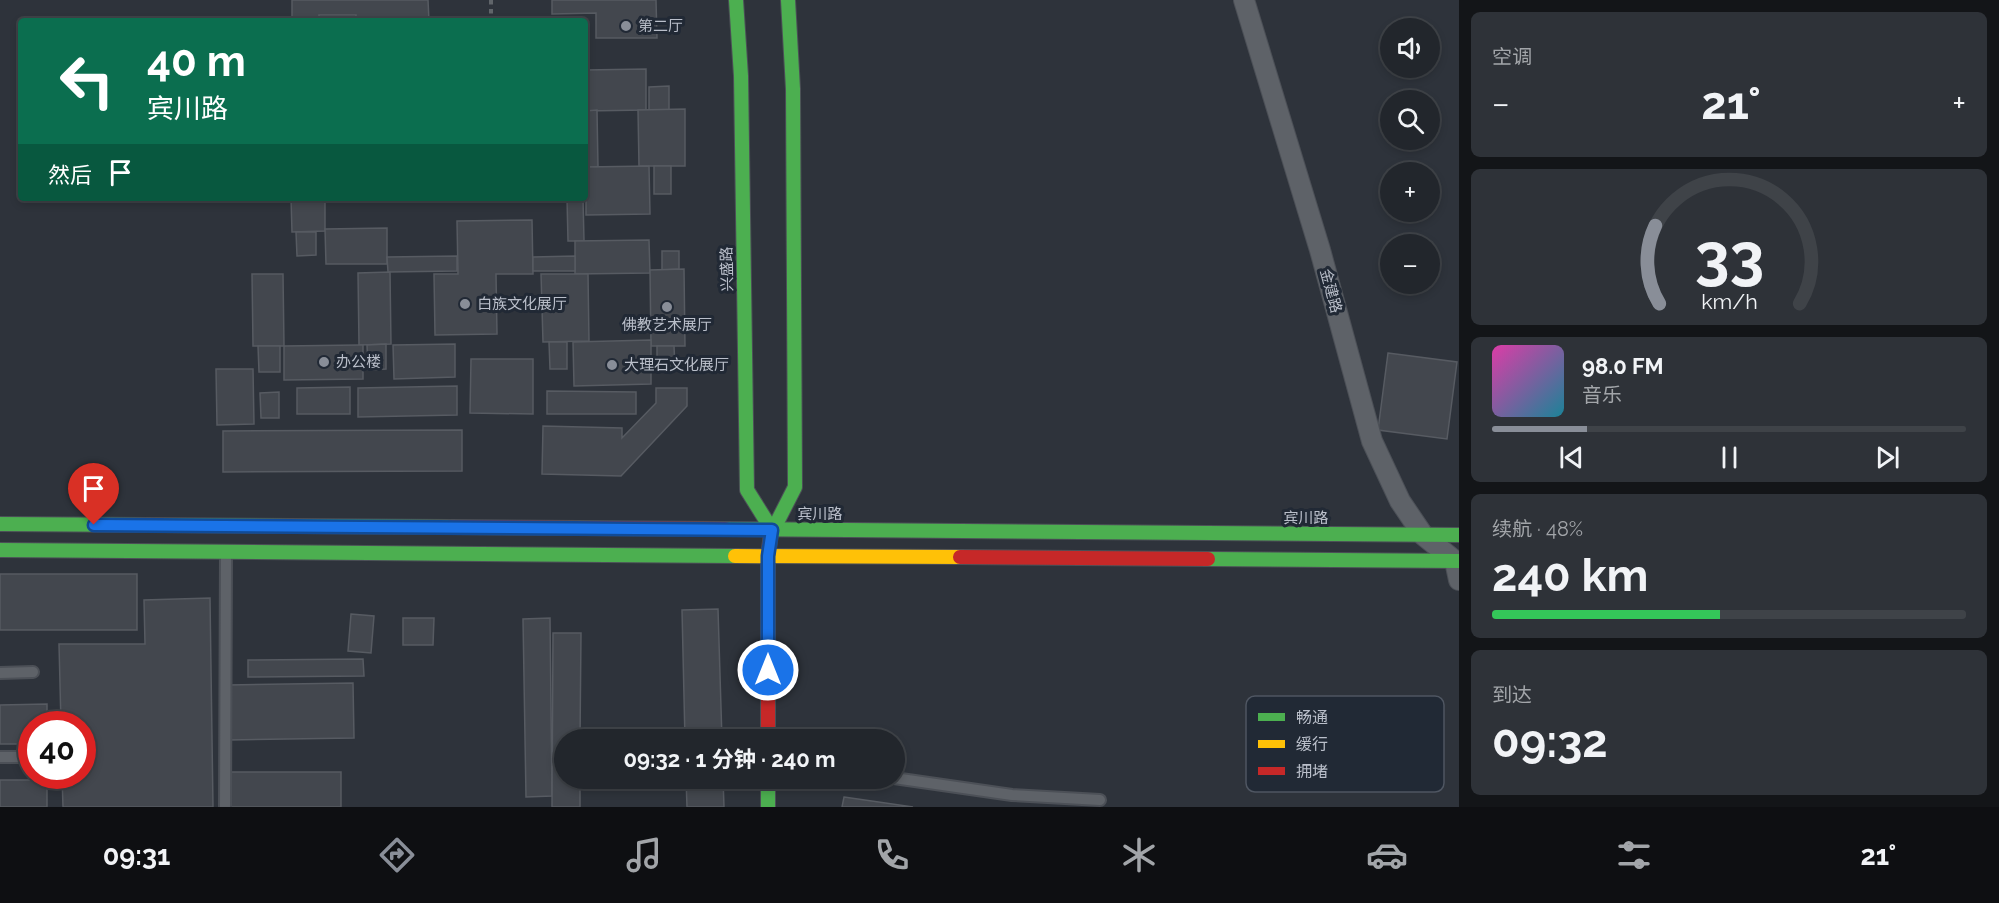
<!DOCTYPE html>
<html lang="zh">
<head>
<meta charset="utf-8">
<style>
	:root { --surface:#22262c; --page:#2e3238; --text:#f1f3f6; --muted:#a2a5a9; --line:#3f4348; --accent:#898e98 }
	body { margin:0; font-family:Raleway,"Noto Sans SC",sans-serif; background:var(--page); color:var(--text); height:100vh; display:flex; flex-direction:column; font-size:22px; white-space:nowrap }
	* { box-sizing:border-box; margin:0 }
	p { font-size:20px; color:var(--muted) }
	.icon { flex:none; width:33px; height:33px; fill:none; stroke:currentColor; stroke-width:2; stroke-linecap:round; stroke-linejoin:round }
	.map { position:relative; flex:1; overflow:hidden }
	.details { display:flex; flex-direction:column; gap:12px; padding:12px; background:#131518; width:540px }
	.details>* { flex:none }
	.banner { position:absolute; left:18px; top:18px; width:570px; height:183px; border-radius:6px; box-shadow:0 3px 9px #0003,0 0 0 2px var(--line); background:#0b6e4f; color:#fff; overflow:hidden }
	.tools { position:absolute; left:1380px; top:18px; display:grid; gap:12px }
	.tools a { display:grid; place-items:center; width:60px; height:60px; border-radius:50%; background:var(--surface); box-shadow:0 3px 9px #0003,0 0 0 2px var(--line); font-size:30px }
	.speed { position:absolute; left:18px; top:711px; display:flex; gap:12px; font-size:30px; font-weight:700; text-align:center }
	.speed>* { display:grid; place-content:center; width:78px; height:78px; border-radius:50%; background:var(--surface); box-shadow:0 3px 9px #0003,0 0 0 2px var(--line); line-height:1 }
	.speed .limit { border:9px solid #d22; background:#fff; color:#111 }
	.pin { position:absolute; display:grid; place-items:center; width:51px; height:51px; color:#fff; margin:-62px -26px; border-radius:50% 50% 50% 0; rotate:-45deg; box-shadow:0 0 6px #0007 }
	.pin .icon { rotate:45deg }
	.me { position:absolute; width:66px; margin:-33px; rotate:0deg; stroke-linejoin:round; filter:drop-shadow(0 0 4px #0008) }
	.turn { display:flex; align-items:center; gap:21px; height:126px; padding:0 30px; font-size:27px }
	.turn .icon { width:78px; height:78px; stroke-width:2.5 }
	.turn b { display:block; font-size:42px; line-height:51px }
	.then { display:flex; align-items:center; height:57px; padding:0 30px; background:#0003; gap:12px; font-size:22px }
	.big { font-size:45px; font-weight:700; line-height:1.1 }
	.details .card { flex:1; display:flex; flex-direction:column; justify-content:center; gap:9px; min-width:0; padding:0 21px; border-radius:9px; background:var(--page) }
	.details .dial { align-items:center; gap:0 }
	.dial svg { height:156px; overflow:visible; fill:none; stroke:var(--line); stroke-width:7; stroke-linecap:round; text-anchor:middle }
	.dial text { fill:var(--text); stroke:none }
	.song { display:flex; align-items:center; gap:18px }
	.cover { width:72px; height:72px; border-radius:9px; background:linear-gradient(135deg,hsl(320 70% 55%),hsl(190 70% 35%)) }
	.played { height:6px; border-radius:3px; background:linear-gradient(90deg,var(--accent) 20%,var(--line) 20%) }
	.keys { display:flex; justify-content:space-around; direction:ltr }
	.heat { display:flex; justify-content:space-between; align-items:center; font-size:33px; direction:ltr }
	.charge { height:9px; border-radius:4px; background:linear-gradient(90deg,#34c759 48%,var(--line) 0) }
	.trip { position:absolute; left:554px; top:729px; width:351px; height:60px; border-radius:30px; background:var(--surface); box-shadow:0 3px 9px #0003,0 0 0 2px var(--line); font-weight:700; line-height:60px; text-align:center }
	.dock { display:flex; height:96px; justify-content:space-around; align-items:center; background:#0e0f12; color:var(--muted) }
	.dock .icon { width:42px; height:42px }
	.dock .selected { color:var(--accent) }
	.dock b { font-size:27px; color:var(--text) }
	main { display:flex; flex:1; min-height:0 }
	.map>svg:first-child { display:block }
	.building { fill:#43474e; stroke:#575b62; stroke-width:1.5 }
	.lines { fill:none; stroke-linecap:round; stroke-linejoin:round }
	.lane-casing { stroke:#4c5057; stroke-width:14 }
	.street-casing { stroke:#4c5057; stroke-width:22 }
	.fast-casing { stroke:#4c5057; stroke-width:16 }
	.slow-casing { stroke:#4c5057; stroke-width:16 }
	.jam-casing { stroke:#4c5057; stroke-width:16 }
	.path { stroke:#60656a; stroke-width:4; stroke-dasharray:4.5 4.5; stroke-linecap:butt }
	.lane { stroke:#5e6268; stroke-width:10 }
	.street { stroke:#5e6268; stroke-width:20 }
	.fast { stroke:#4caf50; stroke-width:14 }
	.slow { stroke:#ffc107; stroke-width:14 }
	.jam { stroke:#c62828; stroke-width:14 }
	.route-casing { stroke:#114b97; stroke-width:15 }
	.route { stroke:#1a73e8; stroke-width:10 }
	.poi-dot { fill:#898e98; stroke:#212935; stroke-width:2 }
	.labels { text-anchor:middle; stroke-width:6; stroke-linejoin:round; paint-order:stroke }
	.poi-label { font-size:15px; fill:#babfca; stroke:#212935; text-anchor:start }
	.street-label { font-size:15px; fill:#babfca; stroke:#212935 }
	.key { fill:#212935; stroke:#4f5662; stroke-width:1.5 }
	.key-label { font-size:16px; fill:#babfca }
</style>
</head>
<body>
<main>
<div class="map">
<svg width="1459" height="807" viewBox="0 0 1459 807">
	<rect width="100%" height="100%" fill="#2e333b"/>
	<g class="building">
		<polygon points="292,0 428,0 429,21 356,21 356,15 319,15 319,21 292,21"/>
		<polygon points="552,0 656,0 657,38 596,38 596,13 552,14"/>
		<polygon points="646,69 646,110 585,111 585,70"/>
		<polygon points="669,86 669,110 649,110 649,87"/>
		<polygon points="685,109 685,166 639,166 638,110"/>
		<polygon points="597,110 598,167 585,167 585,111"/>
		<polygon points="649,166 650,214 586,215 586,167"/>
		<rect x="654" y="166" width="17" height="28"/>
		<polygon points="291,198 325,198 325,231 292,232"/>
		<polygon points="567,198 583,198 584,241 568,241"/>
		<polygon points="532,220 533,274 496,274 497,334 435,335 434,274 458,274 457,221"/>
		<polygon points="387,228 387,264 326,264 325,229"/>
		<polygon points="296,232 316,232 316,255 297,256"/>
		<polygon points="649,240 650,273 575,274 575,241"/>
		<polygon points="662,251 679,251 679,269 662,270"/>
		<polygon points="457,256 457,271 388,272 387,257"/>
		<polygon points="575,256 575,271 533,271 533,257"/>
		<polygon points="684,269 685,346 651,346 650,270"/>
		<polygon points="390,272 391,344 359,345 358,273"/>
		<polygon points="252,274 283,274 284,346 253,346"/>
		<polygon points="541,274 588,274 589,341 543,342"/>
		<polygon points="651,340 651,384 574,386 573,342"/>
		<polygon points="549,342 567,342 567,369 550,369"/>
		<polygon points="386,344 386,369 368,370 367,345"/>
		<polygon points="455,344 455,377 394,379 393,345"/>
		<polygon points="359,345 363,345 363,379 284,380 284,346"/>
		<polygon points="258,346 280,346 280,372 259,372"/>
		<polygon points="657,346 674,346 675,368 657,368"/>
		<polygon points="1388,353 1457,362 1447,439 1378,430"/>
		<polygon points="471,359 533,359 533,414 470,413"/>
		<polygon points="216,369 253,369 254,424 217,425"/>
		<polygon points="457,386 457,415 358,417 358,388"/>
		<polygon points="350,387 350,414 297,414 297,388"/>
		<polygon points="656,388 687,388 687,406 621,476 542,474 543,426 622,428 622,438 656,403"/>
		<polygon points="547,391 636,392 636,414 547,414"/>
		<polygon points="279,392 279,418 261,418 260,393"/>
		<polygon points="462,430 462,471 223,472 223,431"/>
		<rect x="0" y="574" width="137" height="56"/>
		<polygon points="210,598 213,807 63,807 62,776 82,776 82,724 61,724 59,644 145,644 144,600"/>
		<polygon points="718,609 722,740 685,740 682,610"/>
		<polygon points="351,614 374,616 371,653 348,651"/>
		<polygon points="403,618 434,618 433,645 403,645"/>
		<polygon points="550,618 552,796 526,797 523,619"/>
		<polygon points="553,633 581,633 580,740 564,740 564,778 580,778 580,807 552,807"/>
		<polygon points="363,659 364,676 248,677 248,660"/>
		<polygon points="353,683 354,738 229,740 228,685"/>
		<polygon points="47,704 47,724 32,724 32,744 0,744 0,705"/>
		<rect x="230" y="772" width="111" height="35"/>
		<polygon points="686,778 723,778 724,807 687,807"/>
		<rect x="0" y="780" width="47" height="27"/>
		<polygon points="844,797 913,807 842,807"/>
	</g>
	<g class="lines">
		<g class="lane-casing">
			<g id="lane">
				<polyline points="0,673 33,672"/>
				<polyline points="0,757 32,757"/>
				<polyline points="894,778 1012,795 1100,800"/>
				<polyline points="225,807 226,552"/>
			</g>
		</g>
		<g class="street-casing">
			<polyline id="street" points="1244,0 1320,250 1372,441 1400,501 1423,535 1455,561 1459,580"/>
		</g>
		<g class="fast-casing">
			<g id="fast">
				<polyline points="736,0 741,76 747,490 772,530"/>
				<polyline points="0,524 451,527"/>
				<polyline points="725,529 1459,535"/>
				<polyline points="771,534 795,487 793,89 788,0"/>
				<polyline points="0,550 735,556"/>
				<polyline points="1208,559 1459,561"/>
				<polyline points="768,778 768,807"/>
			</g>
		</g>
		<g class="slow-casing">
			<polyline id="slow" points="735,556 960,557"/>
		</g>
		<g class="jam-casing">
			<g id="jam">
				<polyline points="451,527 725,529"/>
				<polyline points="960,557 1208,559"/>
				<polyline points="768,740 768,556 771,534"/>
			</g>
		</g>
		<polyline class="path" points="491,0 491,21"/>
		<use href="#lane" class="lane"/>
		<use href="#street" class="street"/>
		<use href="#fast" class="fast"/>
		<use href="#slow" class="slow"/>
		<use href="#jam" class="jam"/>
	</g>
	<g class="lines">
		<g class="route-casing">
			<polyline id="route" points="94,525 772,530 768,556 768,670"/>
		</g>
		<use href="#route" class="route"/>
	</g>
	<g class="poi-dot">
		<circle cx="626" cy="26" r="6"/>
		<circle cx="465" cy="304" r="6"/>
		<circle cx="667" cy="307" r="6"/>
		<circle cx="324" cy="362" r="6"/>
		<circle cx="612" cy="365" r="6"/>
	</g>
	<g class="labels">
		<g class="poi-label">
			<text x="638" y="31">第二厅</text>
			<text x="477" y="309">白族文化展厅</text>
			<text x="667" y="330" text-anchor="middle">佛教艺术展厅</text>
			<text x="336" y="367">办公楼</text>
			<text x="624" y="370">大理石文化展厅</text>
		</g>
		<g class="street-label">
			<text transform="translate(727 269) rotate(-91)" y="5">兴盛路</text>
			<text transform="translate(1331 291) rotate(75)" y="5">金建路</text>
			<text x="820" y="519">宾川路</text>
			<text x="1306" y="523">宾川路</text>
		</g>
	</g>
	<rect x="1246" y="696" width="198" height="96" rx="9" class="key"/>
	<rect x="1258" y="713" width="27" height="8" fill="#4caf50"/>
	<rect x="1258" y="740" width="27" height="8" fill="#ffc107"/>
	<rect x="1258" y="767" width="27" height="8" fill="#c62828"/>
	<g class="key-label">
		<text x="1296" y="723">畅通</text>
		<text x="1296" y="750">缓行</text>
		<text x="1296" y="777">拥堵</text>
	</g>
</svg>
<div class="tools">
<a><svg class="icon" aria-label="sound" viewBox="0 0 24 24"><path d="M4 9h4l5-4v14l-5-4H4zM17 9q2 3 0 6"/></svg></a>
<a><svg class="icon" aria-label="search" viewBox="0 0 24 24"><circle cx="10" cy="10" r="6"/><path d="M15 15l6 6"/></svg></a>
<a>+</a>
<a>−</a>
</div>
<div class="speed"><div class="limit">40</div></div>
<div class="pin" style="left:94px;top:525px;background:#d93025"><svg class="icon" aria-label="arrive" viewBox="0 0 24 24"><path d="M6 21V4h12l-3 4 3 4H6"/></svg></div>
<svg class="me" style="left:768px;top:670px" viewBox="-20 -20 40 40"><circle r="17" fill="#1a73e8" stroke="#fff" stroke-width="3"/><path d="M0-11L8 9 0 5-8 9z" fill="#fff"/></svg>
<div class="trip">09:32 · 1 分钟 · 240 m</div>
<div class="banner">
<div class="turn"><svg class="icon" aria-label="left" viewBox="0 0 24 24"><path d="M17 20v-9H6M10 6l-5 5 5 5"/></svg><div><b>40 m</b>宾川路</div></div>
<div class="then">然后<svg class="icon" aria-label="arrive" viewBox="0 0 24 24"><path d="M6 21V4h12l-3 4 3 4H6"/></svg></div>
</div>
</div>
<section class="details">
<div class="card"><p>空调</p>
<div class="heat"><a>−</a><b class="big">21°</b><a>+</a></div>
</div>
<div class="card dial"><svg viewBox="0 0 100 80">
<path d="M14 69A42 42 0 1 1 86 69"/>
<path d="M14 69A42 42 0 0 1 12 29" stroke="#898e98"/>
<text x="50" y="56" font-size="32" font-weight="700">33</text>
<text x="50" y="72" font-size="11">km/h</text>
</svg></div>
<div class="card">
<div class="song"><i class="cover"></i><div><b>98.0 FM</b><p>音乐</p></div></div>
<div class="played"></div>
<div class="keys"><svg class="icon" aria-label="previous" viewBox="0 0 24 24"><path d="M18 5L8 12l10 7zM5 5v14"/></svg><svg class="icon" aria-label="pause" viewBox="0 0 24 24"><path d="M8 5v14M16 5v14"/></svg><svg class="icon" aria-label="next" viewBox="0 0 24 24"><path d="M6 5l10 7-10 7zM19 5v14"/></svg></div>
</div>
<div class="card"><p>续航 · 48%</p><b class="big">240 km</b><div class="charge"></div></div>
<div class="card"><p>到达</p><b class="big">09:32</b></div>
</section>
</main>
<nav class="dock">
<b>09:31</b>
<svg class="icon selected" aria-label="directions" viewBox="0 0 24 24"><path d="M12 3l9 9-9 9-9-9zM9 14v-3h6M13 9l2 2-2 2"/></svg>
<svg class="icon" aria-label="music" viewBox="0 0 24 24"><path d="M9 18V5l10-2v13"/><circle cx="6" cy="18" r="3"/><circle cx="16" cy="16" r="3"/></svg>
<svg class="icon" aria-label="phone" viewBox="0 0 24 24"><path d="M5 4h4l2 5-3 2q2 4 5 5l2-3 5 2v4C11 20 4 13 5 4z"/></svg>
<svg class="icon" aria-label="climate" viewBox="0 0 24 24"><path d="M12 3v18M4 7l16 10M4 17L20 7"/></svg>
<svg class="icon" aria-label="car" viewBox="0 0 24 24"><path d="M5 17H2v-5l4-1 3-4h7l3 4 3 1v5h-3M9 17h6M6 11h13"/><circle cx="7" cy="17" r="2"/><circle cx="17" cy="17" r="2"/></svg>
<svg class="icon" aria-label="filters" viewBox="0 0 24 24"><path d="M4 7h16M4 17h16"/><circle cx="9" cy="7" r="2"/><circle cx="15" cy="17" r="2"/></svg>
<b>21°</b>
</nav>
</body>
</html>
